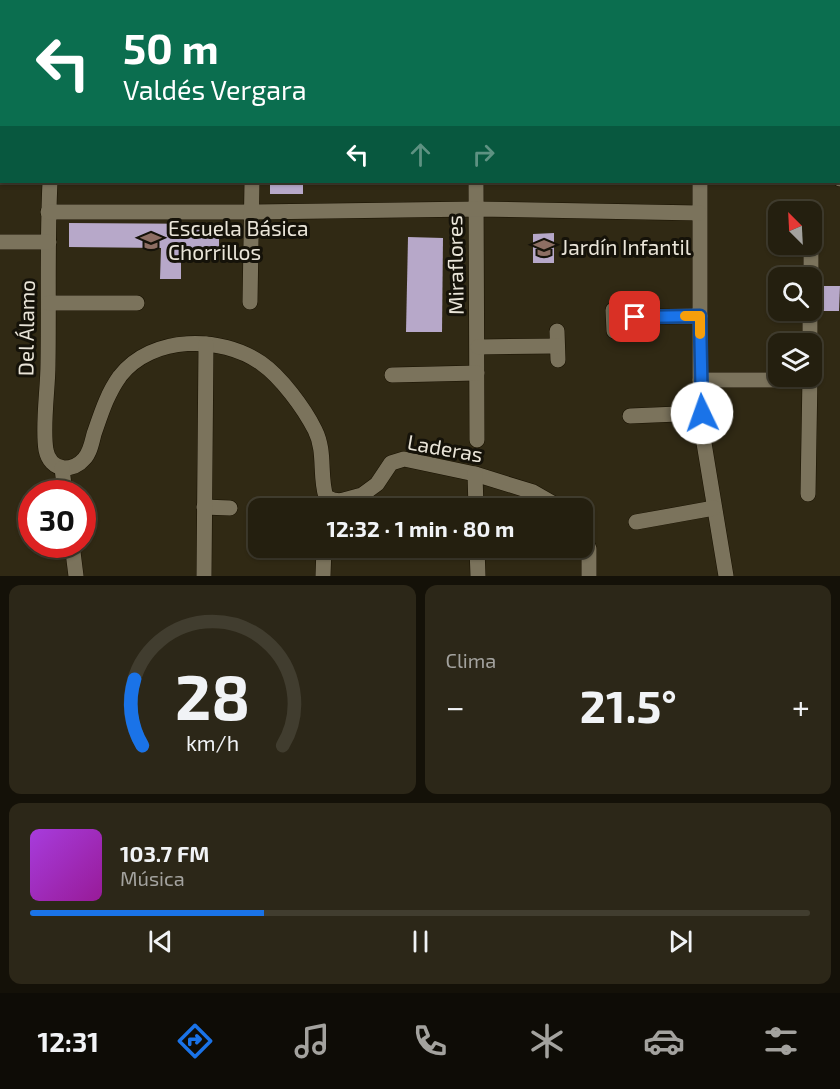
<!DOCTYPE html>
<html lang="es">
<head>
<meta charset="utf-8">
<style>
	:root { --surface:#241f0f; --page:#2c2718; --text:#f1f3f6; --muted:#a3a29e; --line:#413d2f; --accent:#1a73e8 }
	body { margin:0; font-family:"Exo 2",sans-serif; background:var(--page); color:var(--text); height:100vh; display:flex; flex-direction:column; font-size:22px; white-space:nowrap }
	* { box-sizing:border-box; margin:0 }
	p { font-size:20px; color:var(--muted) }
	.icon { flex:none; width:33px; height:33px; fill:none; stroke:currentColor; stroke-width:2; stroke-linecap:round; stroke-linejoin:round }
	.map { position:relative; height:576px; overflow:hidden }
	.panel { display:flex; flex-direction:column; gap:9px; padding:9px; background:#141108; flex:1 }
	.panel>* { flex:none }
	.guide { position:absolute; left:0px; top:0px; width:840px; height:183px; box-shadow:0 2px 4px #0004,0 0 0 2px var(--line); background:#0b6e4f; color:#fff; overflow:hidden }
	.needle { width:39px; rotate:336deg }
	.controls { position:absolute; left:768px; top:201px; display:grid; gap:12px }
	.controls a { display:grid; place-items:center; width:54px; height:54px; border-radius:12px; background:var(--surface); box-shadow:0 2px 4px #0004,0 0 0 2px var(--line); font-size:30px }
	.speed { position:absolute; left:18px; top:480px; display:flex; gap:12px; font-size:30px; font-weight:700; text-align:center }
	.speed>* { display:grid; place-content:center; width:78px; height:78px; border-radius:50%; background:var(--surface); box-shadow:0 2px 4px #0004,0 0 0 2px var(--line); line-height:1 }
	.speed .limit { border:9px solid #d22; background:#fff; color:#111 }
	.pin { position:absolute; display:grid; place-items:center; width:51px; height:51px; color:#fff; margin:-26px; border-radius:12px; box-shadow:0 3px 9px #0006 }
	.me { position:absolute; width:66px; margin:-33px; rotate:357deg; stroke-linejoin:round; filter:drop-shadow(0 0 4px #0008) }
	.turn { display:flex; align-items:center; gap:21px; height:126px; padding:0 24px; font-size:27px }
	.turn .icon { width:78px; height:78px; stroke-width:2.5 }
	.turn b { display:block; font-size:42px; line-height:51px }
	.lanes { display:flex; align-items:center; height:57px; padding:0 24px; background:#0003; justify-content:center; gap:30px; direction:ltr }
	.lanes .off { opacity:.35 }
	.big { font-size:45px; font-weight:700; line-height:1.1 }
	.panel .tile { flex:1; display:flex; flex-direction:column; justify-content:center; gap:9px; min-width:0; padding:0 21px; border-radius:12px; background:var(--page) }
	.panel .dial { align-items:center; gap:0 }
	.dial svg { height:156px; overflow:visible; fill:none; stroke:var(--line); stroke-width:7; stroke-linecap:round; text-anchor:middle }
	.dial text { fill:var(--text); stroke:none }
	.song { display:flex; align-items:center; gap:18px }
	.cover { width:72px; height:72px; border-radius:9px; background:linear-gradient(135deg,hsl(280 70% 55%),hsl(300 70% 35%)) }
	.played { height:6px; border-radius:3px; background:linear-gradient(90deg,var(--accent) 30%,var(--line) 30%) }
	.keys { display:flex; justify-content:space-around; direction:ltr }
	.heat { display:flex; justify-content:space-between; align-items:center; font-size:33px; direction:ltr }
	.panel .tiles { flex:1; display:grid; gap:9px; grid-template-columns:1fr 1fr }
	.tile:last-child { grid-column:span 2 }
	.trip { position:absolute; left:248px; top:498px; width:345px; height:60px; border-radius:12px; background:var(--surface); box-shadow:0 2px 4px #0004,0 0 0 2px var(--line); font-weight:700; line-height:60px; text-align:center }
	.tab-bar { display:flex; height:96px; justify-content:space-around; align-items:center; background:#0e0c06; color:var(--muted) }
	.tab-bar .icon { width:42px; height:42px }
	.tab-bar .current { color:var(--accent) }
	.tab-bar b { font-size:27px; color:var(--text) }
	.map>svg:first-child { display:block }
	.building { fill:#b7a8c9 }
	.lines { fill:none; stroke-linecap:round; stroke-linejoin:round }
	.minor-casing { stroke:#181101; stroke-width:16 }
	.major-casing { stroke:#181101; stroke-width:20 }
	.minor { stroke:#7b735c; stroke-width:15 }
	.major { stroke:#c37d87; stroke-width:18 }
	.route-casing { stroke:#114b97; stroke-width:15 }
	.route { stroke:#1a73e8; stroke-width:10 }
	.slow { stroke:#f59e0b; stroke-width:10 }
	.labels { text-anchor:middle; stroke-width:6; stroke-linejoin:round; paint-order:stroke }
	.poi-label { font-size:21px; fill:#e9e4d8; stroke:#151209; text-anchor:start }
	.street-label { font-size:21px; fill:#e9e4d8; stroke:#151209 }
</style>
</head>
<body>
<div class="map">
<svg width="840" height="576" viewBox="0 0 840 576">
	<rect width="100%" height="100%" fill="#302914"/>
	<g class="building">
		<rect x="270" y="182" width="33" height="12"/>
		<polygon points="69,223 219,224 219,248 181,248 181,279 160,279 161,248 69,247"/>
		<polygon points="554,233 554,263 533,263 533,234"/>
		<polygon points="408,237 443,238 442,332 406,332"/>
		<polygon points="821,286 840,286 839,311 821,311"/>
	</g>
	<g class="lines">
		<g class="minor-casing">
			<g id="minor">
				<polyline points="156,2 157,0"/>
				<polyline points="334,2 334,0"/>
				<polyline points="434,2 435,0"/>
				<polyline points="635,2 635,0"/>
				<polyline points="838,177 840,179"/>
				<path d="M50 182C47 242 49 303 48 364 48 389 42 426 46 450 48 460 54 467 64 468 72 468 79 465 84 459 90 453 92 442 94 434 101 414 107 394 120 376 152 335 221 335 261 363 281 377 304 408 315 430 326 452 319 475 326 497L333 500 340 501 362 495 377 484 391 463 404 459 475 474 533 492 561 508"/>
				<polyline points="476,182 477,440"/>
				<polyline points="700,182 700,380 703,437 726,576"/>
				<polyline points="48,212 253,212 476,209 699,213"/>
				<polyline points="0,242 49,242"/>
				<polyline points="811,278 811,244"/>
				<polyline points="250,302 252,182"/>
				<polyline points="49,303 137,303"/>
				<polyline points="613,310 614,331"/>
				<polyline points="614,317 700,316"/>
				<polyline points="557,331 558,360"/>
				<polyline points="810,344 810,310"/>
				<polyline points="478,347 557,346"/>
				<polyline points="392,375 477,373"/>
				<polyline points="700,380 810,380"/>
				<polyline points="630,416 702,413"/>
				<polyline points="62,468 65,494"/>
				<polyline points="475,474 476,508"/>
				<polyline points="808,494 810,376"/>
				<polyline points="204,507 230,508"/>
				<polyline points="636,522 714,508"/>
				<polyline points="582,531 589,549 589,576"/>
				<polyline points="72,544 76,576"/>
				<polyline points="477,548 478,576"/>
				<polyline points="204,576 206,344"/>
				<polyline points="323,576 324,548"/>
			</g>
		</g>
		<g class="major-casing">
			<g id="major">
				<polyline points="777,0 778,2"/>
				<polyline points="704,2 706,0"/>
				<polyline points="0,3 2,3"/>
				<polyline points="838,38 840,39"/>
				<polyline points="0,63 2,63"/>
			</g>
		</g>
		<use href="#minor" class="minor"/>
		<use href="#major" class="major"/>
	</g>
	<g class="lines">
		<g class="route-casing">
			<polyline id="route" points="635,317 700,316 702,413"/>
		</g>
		<use href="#route" class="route"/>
		<polyline class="slow" points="685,316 700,316 700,334"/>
	</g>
	<defs>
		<g id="school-bare" transform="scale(1.62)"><path d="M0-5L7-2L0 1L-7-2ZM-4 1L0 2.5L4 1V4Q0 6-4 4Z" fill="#8d6e63" stroke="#151209" stroke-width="2.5" paint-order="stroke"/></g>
	</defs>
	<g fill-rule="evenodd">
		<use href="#school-bare" x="151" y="241"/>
		<use href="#school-bare" x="544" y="248"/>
	</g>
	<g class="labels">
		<g class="poi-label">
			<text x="168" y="236">Escuela Básica<tspan x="168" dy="24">Chorrillos</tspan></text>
			<text x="561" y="255">Jardín Infantil</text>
		</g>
		<g class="street-label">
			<text transform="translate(456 265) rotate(-91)" y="7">Miraflores</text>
			<text transform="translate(27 328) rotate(-89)" y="7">Del Álamo</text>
			<text transform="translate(445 449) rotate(10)" y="7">Laderas</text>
		</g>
	</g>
</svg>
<div class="controls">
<a><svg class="needle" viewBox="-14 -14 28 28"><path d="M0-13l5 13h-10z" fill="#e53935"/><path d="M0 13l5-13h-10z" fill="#a3a29e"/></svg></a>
<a><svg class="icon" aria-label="search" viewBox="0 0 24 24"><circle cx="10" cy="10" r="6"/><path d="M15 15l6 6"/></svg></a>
<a><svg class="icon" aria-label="layers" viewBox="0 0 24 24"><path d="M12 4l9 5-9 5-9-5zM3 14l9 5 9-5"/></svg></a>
</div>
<div class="speed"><div class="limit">30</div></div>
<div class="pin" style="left:635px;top:317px;background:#d93025"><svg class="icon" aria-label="arrive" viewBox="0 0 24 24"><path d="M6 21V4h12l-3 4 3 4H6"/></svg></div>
<svg class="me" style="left:702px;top:413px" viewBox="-20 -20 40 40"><circle r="19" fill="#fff"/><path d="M0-13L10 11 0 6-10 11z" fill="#1a73e8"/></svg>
<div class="trip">12:32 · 1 min · 80 m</div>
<div class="guide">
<div class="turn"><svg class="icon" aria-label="left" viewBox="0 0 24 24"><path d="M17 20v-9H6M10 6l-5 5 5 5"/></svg><div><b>50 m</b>Valdés Vergara</div></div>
<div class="lanes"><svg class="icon" aria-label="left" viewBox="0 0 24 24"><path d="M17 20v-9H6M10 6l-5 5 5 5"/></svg><svg class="icon off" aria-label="ahead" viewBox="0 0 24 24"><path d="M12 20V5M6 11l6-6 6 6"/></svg><svg class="icon off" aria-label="right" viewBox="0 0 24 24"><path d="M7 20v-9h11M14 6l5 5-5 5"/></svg></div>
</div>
</div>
<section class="panel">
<div class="tiles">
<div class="tile dial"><svg viewBox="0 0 100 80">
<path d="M14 69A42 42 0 1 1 86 69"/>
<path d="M14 69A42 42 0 0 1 10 35" stroke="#1a73e8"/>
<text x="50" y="56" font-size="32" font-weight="700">28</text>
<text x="50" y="72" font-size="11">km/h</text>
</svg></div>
<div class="tile"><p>Clima</p>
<div class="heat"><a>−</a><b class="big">21.5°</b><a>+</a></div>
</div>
<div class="tile">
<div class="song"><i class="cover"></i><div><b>103.7 FM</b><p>Música</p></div></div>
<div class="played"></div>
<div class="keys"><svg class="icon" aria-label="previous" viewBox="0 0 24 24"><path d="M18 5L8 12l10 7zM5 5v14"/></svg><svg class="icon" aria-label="pause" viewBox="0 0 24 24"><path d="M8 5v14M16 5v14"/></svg><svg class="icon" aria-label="next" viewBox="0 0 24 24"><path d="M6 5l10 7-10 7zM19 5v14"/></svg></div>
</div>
</div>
</section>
<nav class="tab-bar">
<b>12:31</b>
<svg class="icon current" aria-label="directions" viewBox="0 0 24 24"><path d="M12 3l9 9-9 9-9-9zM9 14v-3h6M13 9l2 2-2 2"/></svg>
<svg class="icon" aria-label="music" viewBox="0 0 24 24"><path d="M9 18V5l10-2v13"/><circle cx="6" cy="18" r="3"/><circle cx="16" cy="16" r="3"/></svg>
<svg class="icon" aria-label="phone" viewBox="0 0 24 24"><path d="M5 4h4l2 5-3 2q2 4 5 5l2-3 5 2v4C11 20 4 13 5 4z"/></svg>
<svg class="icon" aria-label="climate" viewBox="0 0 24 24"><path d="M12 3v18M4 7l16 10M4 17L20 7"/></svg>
<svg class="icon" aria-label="car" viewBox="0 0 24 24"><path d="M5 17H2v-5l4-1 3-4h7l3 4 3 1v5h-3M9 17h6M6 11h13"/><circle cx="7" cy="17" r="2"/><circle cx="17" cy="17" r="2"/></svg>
<svg class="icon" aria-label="filters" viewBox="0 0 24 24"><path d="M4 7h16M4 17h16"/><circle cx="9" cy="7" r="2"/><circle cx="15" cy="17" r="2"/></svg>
</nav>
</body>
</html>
